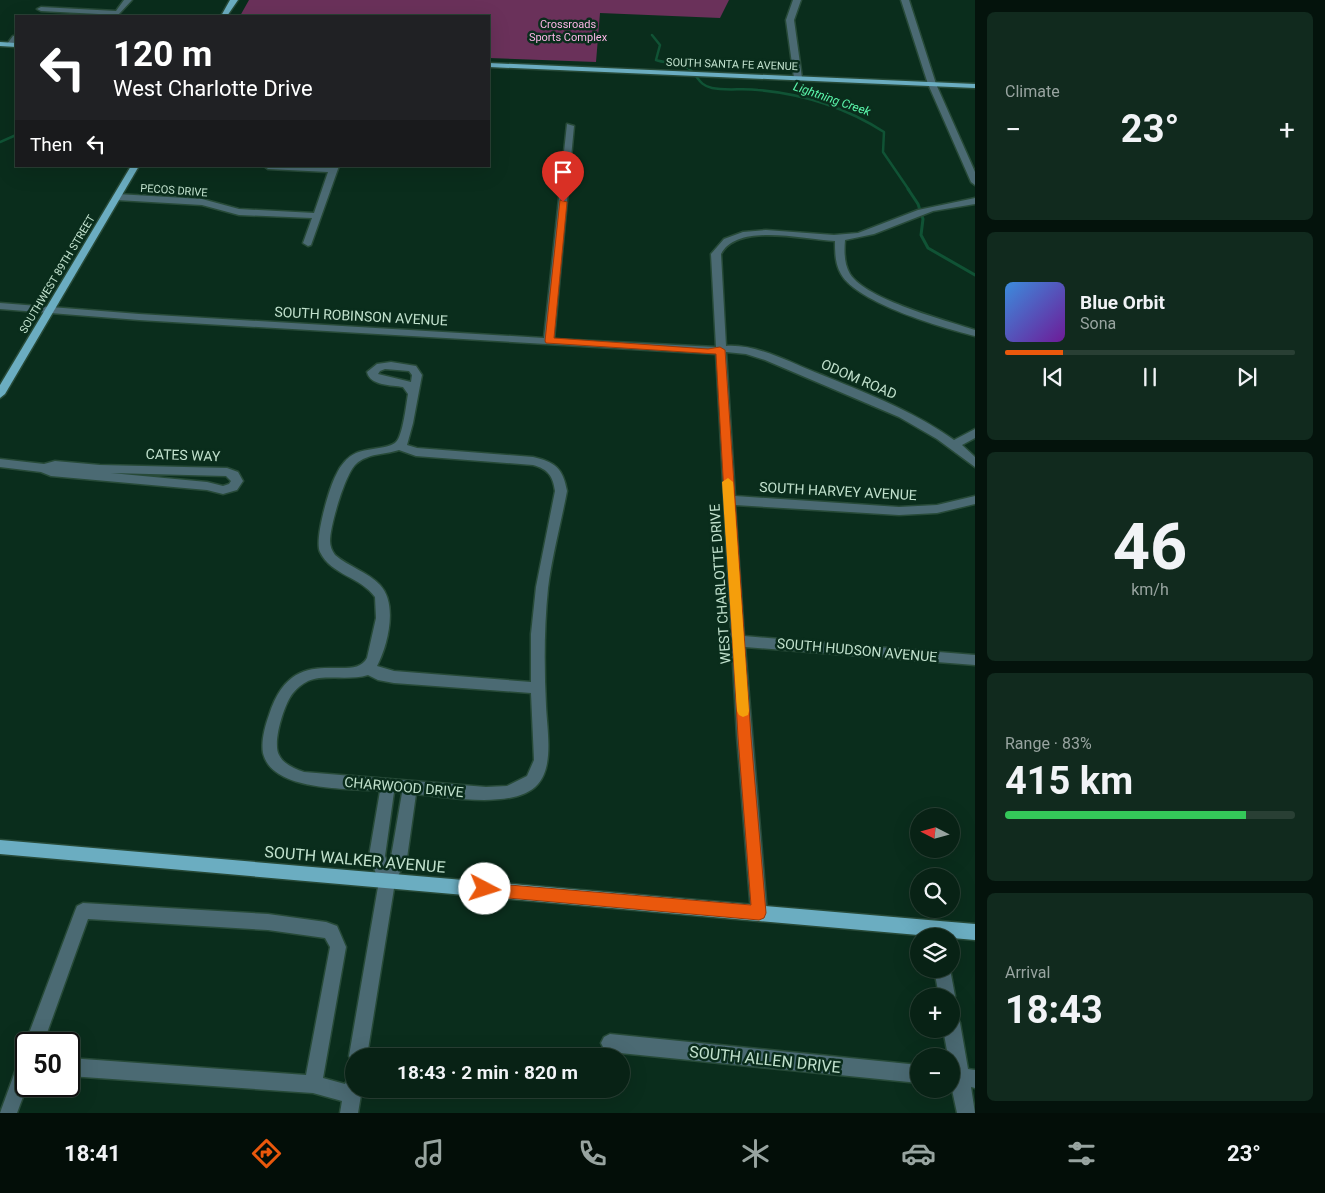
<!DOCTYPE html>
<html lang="en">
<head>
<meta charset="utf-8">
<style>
	:root { --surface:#082215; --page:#112a1e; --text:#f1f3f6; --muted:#98a4a0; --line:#293f34; --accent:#ea580c }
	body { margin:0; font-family:Roboto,sans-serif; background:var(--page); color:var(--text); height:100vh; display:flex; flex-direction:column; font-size:19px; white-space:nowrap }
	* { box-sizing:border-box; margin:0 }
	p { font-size:16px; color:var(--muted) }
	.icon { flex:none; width:28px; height:28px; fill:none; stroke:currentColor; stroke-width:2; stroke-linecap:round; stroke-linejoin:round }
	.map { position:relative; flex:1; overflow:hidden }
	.details { display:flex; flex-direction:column; gap:12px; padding:12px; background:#04130c; width:350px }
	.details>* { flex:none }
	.banner { position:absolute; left:15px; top:15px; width:475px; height:152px; border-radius:0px; box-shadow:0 5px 20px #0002,0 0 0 1px var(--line); background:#202124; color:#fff; overflow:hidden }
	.needle { width:32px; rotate:276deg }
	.fabs { position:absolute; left:910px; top:808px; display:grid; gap:10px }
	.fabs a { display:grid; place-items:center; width:50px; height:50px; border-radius:50%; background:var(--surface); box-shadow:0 5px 20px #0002,0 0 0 1px var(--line); font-size:25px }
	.speed { position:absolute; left:15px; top:1032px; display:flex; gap:10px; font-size:25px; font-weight:700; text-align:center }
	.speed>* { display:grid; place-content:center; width:65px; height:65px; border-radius:50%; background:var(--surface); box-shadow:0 5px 20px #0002,0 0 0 1px var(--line); line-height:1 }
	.speed .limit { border:2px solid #111; border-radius:8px; background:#fff; color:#111 }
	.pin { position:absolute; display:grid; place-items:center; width:42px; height:42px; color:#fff; margin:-51px -21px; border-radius:50% 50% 50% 0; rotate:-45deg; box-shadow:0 0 5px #0007 }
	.pin .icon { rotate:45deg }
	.me { position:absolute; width:55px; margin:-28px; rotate:95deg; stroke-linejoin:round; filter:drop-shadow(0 0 4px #0008) }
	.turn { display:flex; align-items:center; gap:18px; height:105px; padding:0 15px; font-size:22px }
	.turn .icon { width:65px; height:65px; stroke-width:2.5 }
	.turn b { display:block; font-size:35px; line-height:42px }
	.then { display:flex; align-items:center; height:48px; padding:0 15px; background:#0003; gap:10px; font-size:19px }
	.big { font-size:38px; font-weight:700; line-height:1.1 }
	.details .widget { flex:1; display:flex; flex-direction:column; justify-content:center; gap:8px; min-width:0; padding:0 18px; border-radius:8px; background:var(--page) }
	.details .dial { align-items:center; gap:0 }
	.dial b { font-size:65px; line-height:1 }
	.song { display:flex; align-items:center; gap:15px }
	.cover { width:60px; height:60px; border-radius:8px; background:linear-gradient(135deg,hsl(210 70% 55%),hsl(280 70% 35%)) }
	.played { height:5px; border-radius:2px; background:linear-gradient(90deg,var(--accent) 20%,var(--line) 20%) }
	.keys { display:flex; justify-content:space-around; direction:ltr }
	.heat { display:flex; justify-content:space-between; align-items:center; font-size:28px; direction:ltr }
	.charge { height:8px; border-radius:4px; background:linear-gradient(90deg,#34c759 83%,var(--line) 0) }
	.trip { position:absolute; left:345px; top:1048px; width:285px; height:50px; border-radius:25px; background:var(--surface); box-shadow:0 5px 20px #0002,0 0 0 1px var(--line); font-weight:700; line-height:50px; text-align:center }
	.menu { display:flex; height:80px; justify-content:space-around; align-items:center; background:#030e08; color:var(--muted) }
	.menu .icon { width:35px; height:35px }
	.menu .current { color:var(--accent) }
	.menu b { font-size:22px; color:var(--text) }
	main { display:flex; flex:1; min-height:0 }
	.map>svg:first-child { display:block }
	.green { fill:#6a315a }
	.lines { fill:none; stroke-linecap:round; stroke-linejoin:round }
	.stream-far1 { stroke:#105335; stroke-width:2.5 }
	.stream { stroke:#105335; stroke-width:3 }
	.minor-casing { stroke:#274a38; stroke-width:3 }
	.major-casing { stroke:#274a38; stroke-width:3 }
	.minor { fill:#4b6a73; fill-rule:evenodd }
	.major { fill:#6badc1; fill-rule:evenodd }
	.route { fill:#ea580c; stroke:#983908 }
	.slow { fill:#f59e0b }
	.labels { text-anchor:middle; stroke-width:5; stroke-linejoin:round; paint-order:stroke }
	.far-park-label { font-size:11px; fill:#fcb6e6; stroke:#0a2d1c }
	.far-street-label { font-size:11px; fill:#c1e1cd; stroke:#0a2d1c }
	.far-water-label { font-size:12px; font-style:italic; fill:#5af5aa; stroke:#0a2d1c }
	.street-label { font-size:14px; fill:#c1e1cd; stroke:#0a2d1c }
	.near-street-label { font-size:16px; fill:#c1e1cd; stroke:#0a2d1c }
</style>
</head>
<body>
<main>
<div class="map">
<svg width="975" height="1113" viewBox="0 0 975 1113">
	<rect width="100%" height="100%" fill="#0a2d1c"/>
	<polygon class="green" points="249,0 729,0 720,18 600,13 596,62 489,58 489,16 240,16"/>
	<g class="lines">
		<g class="stream-far1">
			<path d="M652 35 660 45 656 60C665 63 677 63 686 67 698 73 697 85 712 88 726 91 743 88 758 90 804 94 845 107 884 132L883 152 909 190"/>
			<polyline points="0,142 16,135"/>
		</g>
		<polyline class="stream" points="908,189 918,204 923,219 921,235 928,248 975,275"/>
		<g class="minor-casing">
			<g id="minor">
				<polygon points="124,0 132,0 118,15 41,11 37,9 41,7 116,11"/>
				<polygon points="793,0 801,0 794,20 802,78 798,80 794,78 786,20"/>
				<polygon points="901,0 909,0 936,84 975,172 975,185 971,182 928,84"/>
				<polygon points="13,36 16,36 16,42 14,46 8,46 7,44"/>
				<path d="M567 124 574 126 554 339 716 347 711 254 724 239 743 232 766 230 834 235 858 233 918 210 975 198V204L933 211 874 234 845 240C844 251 844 264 850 274 867 300 945 320 975 330V336C943 328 857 303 841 274 835 264 835 252 835 241 805 240 738 222 721 254L726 346C757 344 789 362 817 373 864 392 912 410 954 440L975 429V438L962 445 975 457V467L937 439 899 417 765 360 746 354 726 352 735 496 899 507 937 505 975 496V504L937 513 899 515 735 505 744 636 975 655V665L745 647 767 913 765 918 759 921 753 918 751 913 737 737 716 354 139 320 0 309V303L139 314 544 338Z"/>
				<polygon points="264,166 339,166 311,245 308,246 303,243 312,218 239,215 202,205 117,200 113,197 117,194 202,199 239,209 314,213 328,172 268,169"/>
				<path d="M391 362 416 366 422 375 413 423 407 445 417 448 533 457C555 462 563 468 567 491 561 523 552 556 548 588 544 628 544 667 546 706 547 729 554 766 538 784 516 810 447 797 416 794L407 858 395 882 367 1056H354V1063L349 1056 379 881 369 856 380 791C348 788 272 792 263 753 261 741 265 726 269 715 293 638 352 686 367 658L376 618 375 597C361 577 331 575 320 552 314 540 329 488 336 475 340 466 347 457 356 453 367 448 389 449 396 442 403 435 406 405 408 394L403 387C392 385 370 386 367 372L377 364ZM385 369 409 371 412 375 411 382 378 374 380 371ZM399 450 416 456 533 465C548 469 553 476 555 491L536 587 531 634V682L394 671 377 666C388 645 398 604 380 585 368 572 349 567 335 555 332 551 330 546 330 541 330 526 345 474 356 464 368 453 384 455 399 450ZM368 675 378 680 394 683 531 693 534 760 527 776 507 786 486 787 304 772C295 769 283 764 279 755 272 743 284 704 293 693 297 688 302 684 308 681 324 674 349 681 368 675ZM394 792 402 793 391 857 388 864 385 856Z"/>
				<path d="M0 459 44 464 55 461 100 465 227 468 238 472 243 481 237 490 223 494 207 490 51 476 41 472 0 467ZM111 473 226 476 231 481 229 484 223 486 207 482Z"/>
				<polygon points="83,903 268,914 326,922 337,926 346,947 323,1078 345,1084 348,1078 354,1075 354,1089 362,1089 358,1113 340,1113 342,1101 313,1093 69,1076 69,1058 306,1075 330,947 325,938 268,930 88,919 43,1044 26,1044 26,1046 25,1044 75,911 77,906"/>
				<polygon points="934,969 950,969 955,996 953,1002 951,1003 951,996 939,996"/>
				<polygon points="951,1015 957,1017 960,1023 968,1069 975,1070 975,1088 971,1087 975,1113 957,1113 951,1085 951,1056 948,1056 943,1029 951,1029"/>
				<polygon points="610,1034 919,1065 919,1083 610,1052 604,1049 601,1043 604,1037"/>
				<polygon points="26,1055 27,1086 17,1113 0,1113 20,1058"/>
			</g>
		</g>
		<g class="major-casing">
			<g id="major">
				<polygon points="230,0 238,0 227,16 221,16"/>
				<polygon points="0,42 16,43 16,47 0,46"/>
				<polygon points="489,63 975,84 975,88 489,67"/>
				<polygon points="131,166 139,166 5,394 0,398 0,385"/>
				<polygon points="0,840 975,924 975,940 0,854"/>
			</g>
		</g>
		<use href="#minor" class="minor"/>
		<use href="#major" class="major"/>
	</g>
	<polygon class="route" points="560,200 567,202 554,338 708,349 720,347 725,350 751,737 766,913 764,918 759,920 485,896 480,894 478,889 480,885 485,883 751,905 738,737 716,354 546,343 545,341"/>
	<polygon class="slow" points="728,478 733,482 749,711 748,715 743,717 739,715 737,711 722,482"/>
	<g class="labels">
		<g class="far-park-label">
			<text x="568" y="28">Crossroads<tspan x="568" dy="13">Sports Complex</tspan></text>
		</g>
		<g class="far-street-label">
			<text transform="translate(732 64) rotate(2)" y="4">SOUTH SANTA FE AVENUE</text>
			<text transform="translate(174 190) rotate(4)" y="4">PECOS DRIVE</text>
			<text transform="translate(57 274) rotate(-59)" y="4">SOUTHWEST 89TH STREET</text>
		</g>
		<g class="far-water-label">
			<text transform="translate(832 99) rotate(19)" y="4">Lightning Creek</text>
		</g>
		<g class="street-label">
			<text transform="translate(361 316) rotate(3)" y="5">SOUTH ROBINSON AVENUE</text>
			<text transform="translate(859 379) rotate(23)" y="5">ODOM ROAD</text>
			<text transform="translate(183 455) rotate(2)" y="5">CATES WAY</text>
			<text transform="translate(838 491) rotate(3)" y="5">SOUTH HARVEY AVENUE</text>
			<text transform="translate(720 584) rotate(-94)" y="5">WEST CHARLOTTE DRIVE</text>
			<text transform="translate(857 650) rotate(5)" y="5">SOUTH HUDSON AVENUE</text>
			<text transform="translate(404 787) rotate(5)" y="5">CHARWOOD DRIVE</text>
		</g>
		<g class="near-street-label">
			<text transform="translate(355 859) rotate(5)" y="6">SOUTH WALKER AVENUE</text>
			<text transform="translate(765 1059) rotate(6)" y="6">SOUTH ALLEN DRIVE</text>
		</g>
	</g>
</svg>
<div class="fabs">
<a><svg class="needle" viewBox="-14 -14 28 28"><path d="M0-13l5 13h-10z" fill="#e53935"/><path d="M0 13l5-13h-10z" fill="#98a4a0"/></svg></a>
<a><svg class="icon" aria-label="search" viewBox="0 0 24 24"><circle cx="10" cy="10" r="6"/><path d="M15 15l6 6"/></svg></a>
<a><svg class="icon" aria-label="layers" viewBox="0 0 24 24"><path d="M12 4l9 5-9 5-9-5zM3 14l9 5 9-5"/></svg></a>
<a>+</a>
<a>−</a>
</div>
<div class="speed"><div class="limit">50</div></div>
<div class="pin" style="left:563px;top:202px;background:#d93025"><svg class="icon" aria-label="arrive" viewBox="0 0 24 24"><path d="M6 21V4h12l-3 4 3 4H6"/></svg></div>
<svg class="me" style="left:485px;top:889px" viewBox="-20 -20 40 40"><circle r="19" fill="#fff"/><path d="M0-13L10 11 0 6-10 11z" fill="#ea580c"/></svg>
<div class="trip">18:43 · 2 min · 820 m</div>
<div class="banner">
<div class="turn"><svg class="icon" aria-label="left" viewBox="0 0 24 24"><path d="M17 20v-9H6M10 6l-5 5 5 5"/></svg><div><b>120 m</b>West Charlotte Drive</div></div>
<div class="then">Then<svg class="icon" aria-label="left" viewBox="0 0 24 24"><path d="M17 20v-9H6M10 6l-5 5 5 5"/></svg></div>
</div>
</div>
<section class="details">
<div class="widget"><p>Climate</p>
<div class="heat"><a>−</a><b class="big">23°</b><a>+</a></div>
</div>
<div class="widget">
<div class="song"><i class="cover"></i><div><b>Blue Orbit</b><p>Sona</p></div></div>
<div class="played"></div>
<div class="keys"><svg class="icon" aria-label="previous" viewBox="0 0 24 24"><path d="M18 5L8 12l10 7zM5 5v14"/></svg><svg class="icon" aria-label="pause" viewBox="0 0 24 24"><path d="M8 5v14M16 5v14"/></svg><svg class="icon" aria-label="next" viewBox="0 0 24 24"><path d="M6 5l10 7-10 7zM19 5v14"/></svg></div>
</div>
<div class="widget dial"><b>46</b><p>km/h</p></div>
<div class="widget"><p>Range · 83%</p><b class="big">415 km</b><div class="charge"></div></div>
<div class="widget"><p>Arrival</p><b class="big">18:43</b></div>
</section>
</main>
<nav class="menu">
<b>18:41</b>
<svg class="icon current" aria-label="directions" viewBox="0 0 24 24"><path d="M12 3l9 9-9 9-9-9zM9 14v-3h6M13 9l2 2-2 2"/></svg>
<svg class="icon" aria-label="music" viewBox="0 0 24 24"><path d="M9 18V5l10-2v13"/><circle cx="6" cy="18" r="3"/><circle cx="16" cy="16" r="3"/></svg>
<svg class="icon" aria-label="phone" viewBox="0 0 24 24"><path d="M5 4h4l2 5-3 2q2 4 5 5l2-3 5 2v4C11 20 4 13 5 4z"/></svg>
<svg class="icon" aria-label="climate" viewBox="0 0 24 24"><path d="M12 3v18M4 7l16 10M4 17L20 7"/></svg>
<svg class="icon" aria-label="car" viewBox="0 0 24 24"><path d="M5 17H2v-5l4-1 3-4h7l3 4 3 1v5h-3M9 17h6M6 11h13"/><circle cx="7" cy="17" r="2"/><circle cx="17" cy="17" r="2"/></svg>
<svg class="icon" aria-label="filters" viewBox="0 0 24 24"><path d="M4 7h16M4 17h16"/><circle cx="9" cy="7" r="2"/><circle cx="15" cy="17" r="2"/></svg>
<b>23°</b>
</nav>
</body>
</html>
